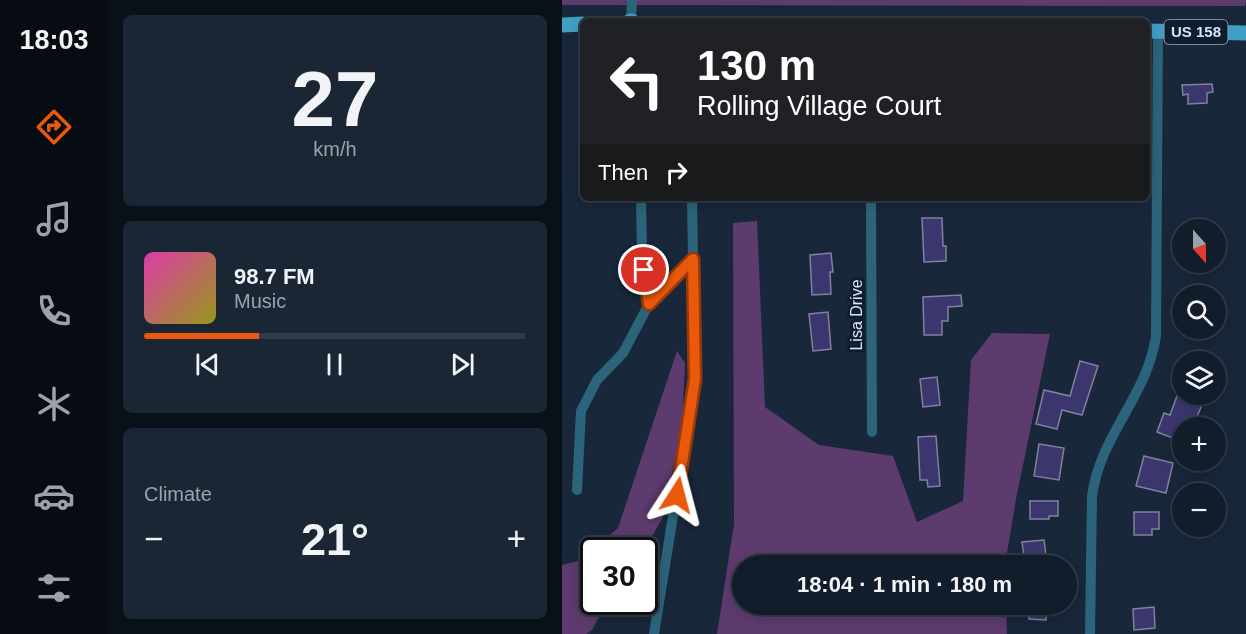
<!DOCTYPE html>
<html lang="en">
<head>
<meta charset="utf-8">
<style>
	:root { --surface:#121d2c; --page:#1b2634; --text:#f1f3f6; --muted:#9ca2a9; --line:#313b48; --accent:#ea580c }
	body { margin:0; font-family:Arial,sans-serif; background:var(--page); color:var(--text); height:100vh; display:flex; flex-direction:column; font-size:22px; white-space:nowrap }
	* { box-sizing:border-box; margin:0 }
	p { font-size:20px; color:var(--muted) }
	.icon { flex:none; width:33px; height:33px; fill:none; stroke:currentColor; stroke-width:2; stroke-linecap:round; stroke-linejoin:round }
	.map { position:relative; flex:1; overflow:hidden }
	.side { display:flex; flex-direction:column; gap:15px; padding:15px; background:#0a1018; width:454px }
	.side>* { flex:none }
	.top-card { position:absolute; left:18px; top:18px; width:570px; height:183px; border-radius:9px; box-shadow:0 3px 15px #0003,0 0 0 2px var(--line); background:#202124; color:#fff; overflow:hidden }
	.needle { width:39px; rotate:159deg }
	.buttons { position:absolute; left:610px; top:219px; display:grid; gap:12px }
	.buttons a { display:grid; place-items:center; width:54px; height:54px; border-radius:50%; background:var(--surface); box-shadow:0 3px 15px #0003,0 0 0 2px var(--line); font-size:30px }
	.speed { position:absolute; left:18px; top:537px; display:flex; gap:12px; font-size:30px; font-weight:700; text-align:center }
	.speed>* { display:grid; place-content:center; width:78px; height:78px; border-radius:50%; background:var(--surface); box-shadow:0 3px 15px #0003,0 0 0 2px var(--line); line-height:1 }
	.speed .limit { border:3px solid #111; border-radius:9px; background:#fff; color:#111 }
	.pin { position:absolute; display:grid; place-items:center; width:51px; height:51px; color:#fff; margin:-26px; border:3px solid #fff; border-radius:50%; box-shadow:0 2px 6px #0007 }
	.me { position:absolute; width:66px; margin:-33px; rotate:9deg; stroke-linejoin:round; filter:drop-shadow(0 0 4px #0008) }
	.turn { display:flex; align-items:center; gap:21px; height:126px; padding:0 18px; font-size:27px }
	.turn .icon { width:78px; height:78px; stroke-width:2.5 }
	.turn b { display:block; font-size:42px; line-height:51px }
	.then { display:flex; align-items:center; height:57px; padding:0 18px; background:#0003; gap:12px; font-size:22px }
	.big { font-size:45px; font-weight:700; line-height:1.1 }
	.side .tile { flex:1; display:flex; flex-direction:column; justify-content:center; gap:9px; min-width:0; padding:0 21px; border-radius:9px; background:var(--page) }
	.side .dial { align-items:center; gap:0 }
	.dial b { font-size:78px; line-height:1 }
	.song { display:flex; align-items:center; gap:18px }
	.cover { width:72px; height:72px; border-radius:9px; background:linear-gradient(135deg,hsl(320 70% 55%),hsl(60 70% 35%)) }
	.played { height:6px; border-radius:3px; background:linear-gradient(90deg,var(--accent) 30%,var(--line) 30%) }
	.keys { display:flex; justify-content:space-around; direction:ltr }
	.heat { display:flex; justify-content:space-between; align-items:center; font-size:33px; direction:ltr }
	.trip { position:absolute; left:170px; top:555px; width:345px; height:60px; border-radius:30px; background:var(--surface); box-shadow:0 3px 15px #0003,0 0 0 2px var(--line); font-weight:700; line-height:60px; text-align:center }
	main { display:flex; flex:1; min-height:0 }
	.tabs { display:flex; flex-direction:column; width:108px; justify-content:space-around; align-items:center; background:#070c12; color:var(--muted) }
	.tabs .icon { width:42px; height:42px }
	.tabs .current { color:var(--accent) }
	.tabs b { font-size:27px; color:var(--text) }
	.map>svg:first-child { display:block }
	.forest { fill:#5e3b6f }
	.building { fill:#3b366e; stroke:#81819d; stroke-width:1.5 }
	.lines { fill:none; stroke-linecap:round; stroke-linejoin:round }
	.minor { stroke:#2c657b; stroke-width:10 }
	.primary { stroke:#3fa0c5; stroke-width:15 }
	.route-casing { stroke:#983908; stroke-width:15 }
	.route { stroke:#ea580c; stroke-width:10 }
	.labels { text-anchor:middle; stroke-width:6; stroke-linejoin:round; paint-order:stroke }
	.shield { fill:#0f1d30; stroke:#9da8b7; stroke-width:1.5 }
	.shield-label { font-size:15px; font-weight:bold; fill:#dae4f1 }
	.street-label { font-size:16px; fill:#dae4f1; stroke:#0f1d30 }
</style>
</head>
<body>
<main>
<nav class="tabs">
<b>18:03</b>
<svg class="icon current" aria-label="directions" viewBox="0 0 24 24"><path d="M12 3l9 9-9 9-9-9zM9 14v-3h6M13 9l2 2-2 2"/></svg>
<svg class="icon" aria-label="music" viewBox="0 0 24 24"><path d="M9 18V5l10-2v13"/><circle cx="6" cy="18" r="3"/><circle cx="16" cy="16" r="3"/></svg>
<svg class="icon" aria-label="phone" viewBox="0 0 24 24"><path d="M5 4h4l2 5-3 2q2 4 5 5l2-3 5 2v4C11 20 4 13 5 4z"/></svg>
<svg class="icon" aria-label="climate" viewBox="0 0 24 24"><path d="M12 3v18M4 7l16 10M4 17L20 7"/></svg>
<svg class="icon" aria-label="car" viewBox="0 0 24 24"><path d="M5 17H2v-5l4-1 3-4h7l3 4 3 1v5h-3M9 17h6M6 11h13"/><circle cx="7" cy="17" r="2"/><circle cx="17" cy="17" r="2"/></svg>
<svg class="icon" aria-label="filters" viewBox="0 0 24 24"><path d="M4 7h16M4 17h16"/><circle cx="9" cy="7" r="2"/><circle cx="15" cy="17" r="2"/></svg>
</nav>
<section class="side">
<div class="tile dial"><b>27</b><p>km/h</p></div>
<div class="tile">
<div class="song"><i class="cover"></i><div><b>98.7 FM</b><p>Music</p></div></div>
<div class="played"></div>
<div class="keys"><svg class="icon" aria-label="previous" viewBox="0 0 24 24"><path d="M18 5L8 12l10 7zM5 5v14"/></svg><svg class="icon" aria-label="pause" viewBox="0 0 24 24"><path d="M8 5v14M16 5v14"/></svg><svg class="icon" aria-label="next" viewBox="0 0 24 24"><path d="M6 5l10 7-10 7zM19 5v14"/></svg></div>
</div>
<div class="tile"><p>Climate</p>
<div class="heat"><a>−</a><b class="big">21°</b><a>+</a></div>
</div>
</section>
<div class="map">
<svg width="684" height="634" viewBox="0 0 684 634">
	<rect width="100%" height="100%" fill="#18273a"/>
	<g class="forest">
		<polygon points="0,0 684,0 683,6 0,5"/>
		<polygon points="195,221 203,407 257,445 331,456 355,522 401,501 409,360 430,333 488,334 454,499 443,565 180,566 180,604 444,605 445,634 155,634 172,524 171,223"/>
		<polygon points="115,351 123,363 120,427 101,517 82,550 32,550 32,602 45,602 30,630 24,634 0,634 0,565 19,560 56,528"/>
	</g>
	<g class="building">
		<polygon points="650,84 651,92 645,93 645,103 626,104 626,94 621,95 620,85"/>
		<polygon points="360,218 380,218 381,246 384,246 384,261 362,262"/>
		<polygon points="269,253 271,272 268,272 269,294 250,295 248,255"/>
		<polygon points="399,295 400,306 386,307 386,321 380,321 380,335 362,335 361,297"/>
		<polygon points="266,312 269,349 251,351 247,314"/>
		<polygon points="518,361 536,366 520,415 500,410 495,429 474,424 482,390 508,396"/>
		<polygon points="375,377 378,405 361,407 358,379"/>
		<polygon points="615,396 640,405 630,428 621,428 621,442 595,432 602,413 608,415"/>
		<polygon points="374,436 378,486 366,487 365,480 358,480 356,437"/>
		<polygon points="477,444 502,448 497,480 472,476"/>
		<polygon points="582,456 611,463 604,493 574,486"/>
		<polygon points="468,501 496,501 496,516 487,516 487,519 468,519"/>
		<polygon points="572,512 597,512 597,529 590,529 590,535 572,535"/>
		<polygon points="482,540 485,562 463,565 460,542"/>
		<polygon points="468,604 485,604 484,620 467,619"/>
		<polygon points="592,607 593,628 572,630 571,609"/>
	</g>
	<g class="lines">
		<g class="minor">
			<polyline points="69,21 70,0"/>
			<polyline points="79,198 80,253 87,304"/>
			<polyline points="309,198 310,432"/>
			<polyline points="15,490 19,411 35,380 61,353 87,304 131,259"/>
			<polyline points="92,634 133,379 130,198"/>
			<path d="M528 634 530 496C538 435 585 397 594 336L596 31"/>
		</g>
		<g class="primary">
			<polyline points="68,21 70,21"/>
			<polyline points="0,25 21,24"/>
			<polyline points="585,31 684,33"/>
		</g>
	</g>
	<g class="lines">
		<g class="route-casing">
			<polyline id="route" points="82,270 87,304 131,259 133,379 115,495"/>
		</g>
		<use href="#route" class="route"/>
	</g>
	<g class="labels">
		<rect class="shield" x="602.5" y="20" width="63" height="24" rx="4.5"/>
		<g class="shield-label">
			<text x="634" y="37">US 158</text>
		</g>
		<g class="street-label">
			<text transform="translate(294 315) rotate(-90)" y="6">Lisa Drive</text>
		</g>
	</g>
</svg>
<div class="buttons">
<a><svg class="needle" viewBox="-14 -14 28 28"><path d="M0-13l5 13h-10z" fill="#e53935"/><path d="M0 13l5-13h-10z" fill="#9ca2a9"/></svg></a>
<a><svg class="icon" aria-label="search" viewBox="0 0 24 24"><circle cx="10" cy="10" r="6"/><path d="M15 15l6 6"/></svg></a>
<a><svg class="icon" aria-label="layers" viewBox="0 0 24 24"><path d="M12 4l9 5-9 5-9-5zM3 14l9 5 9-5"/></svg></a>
<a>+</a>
<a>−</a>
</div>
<div class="speed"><div class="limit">30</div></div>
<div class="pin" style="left:82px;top:270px;background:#d93025"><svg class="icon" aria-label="arrive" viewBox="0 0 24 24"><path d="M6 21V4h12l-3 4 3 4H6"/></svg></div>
<svg class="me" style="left:115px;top:495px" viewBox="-20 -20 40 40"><path d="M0-17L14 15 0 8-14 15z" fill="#ea580c" stroke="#fff" stroke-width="4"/></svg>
<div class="trip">18:04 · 1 min · 180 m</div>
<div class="top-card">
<div class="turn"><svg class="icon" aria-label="left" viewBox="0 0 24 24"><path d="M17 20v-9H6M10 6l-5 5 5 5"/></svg><div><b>130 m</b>Rolling Village Court</div></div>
<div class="then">Then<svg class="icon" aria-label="right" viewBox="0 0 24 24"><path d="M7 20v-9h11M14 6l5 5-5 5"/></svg></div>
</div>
</div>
</main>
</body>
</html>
